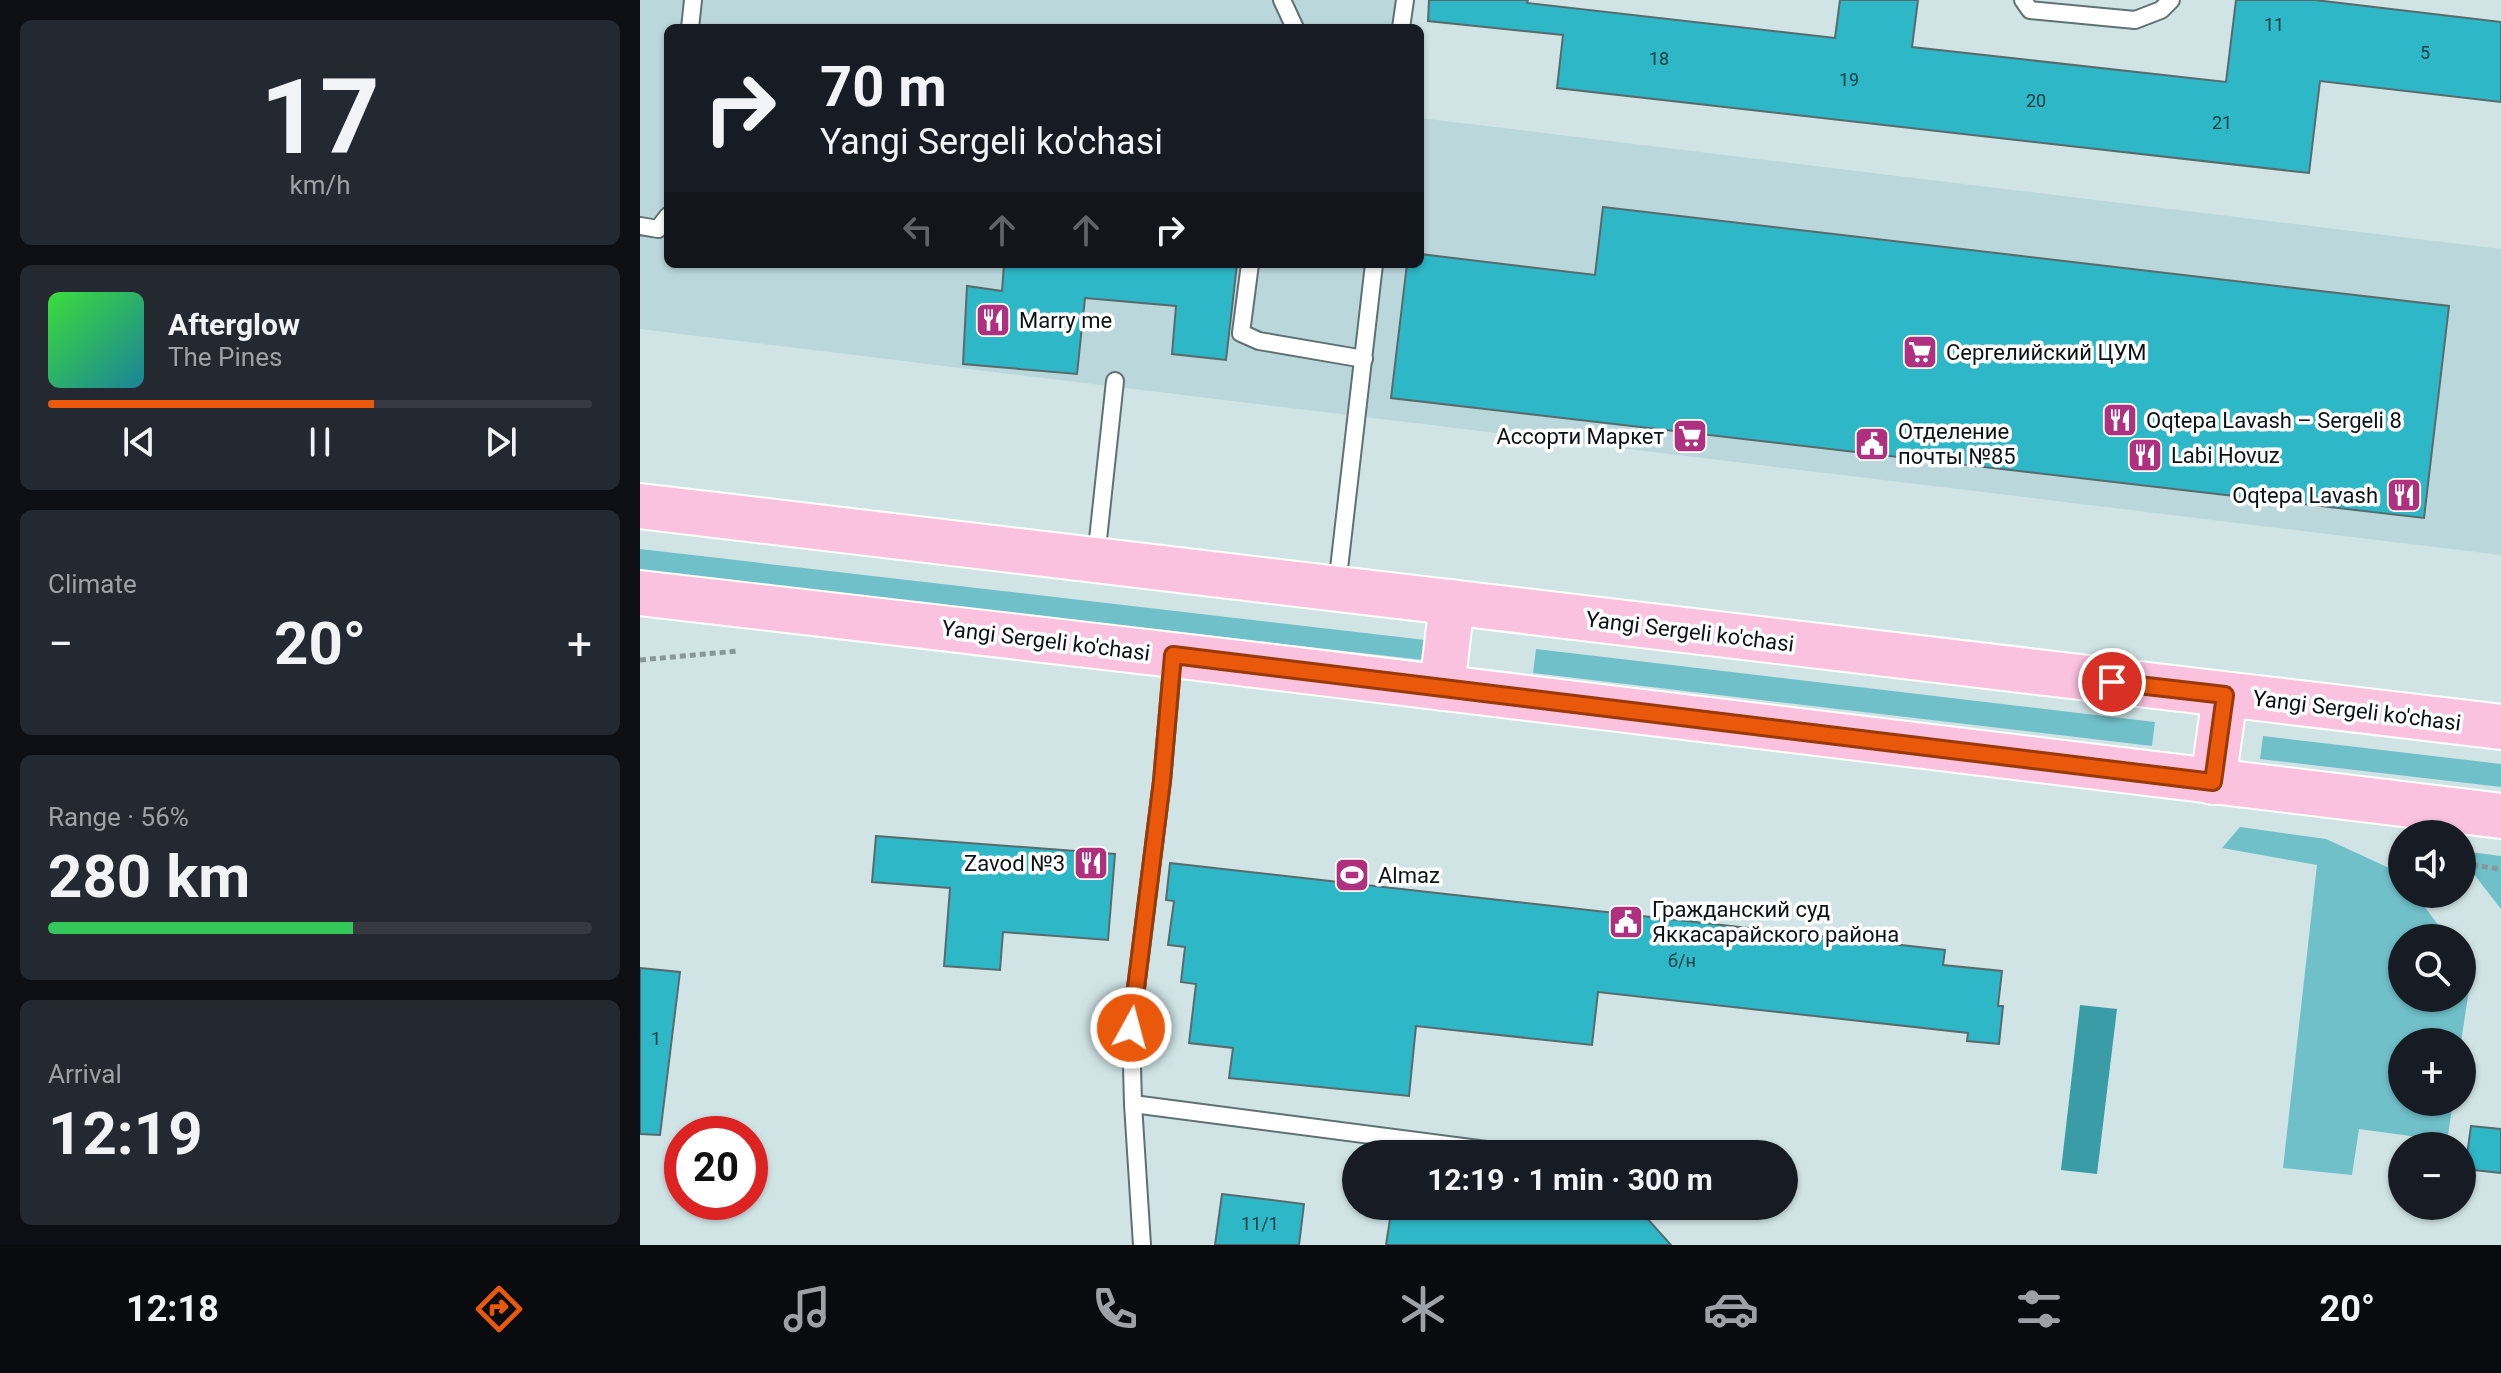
<!DOCTYPE html>
<html lang="en">
<head>
<meta charset="utf-8">
<style>
	:root { --surface:#171b24; --page:#242831; --text:#f1f3f6; --muted:#9ea1a6; --line:#363941; --accent:#ea580c }
	body { margin:0; font-family:Roboto,sans-serif; background:var(--page); color:var(--text); height:100vh; display:flex; flex-direction:column; font-size:30px; white-space:nowrap }
	* { box-sizing:border-box; margin:0 }
	p { font-size:26px; color:var(--muted) }
	.icon { flex:none; width:44px; height:44px; fill:none; stroke:currentColor; stroke-width:2; stroke-linecap:round; stroke-linejoin:round }
	.map { position:relative; flex:1; overflow:hidden }
	.sheet { display:flex; flex-direction:column; gap:20px; padding:20px; background:#0d0f14; width:640px }
	.sheet>* { flex:none }
	.banner { position:absolute; left:24px; top:24px; width:760px; height:244px; border-radius:12px; box-shadow:0 2px 6px #0004; background:#171b24; color:var(--text); overflow:hidden }
	.tools { position:absolute; left:1748px; top:820px; display:grid; gap:16px }
	.tools a { display:grid; place-items:center; width:88px; height:88px; border-radius:50%; background:var(--surface); box-shadow:0 2px 6px #0004; font-size:40px }
	.speed { position:absolute; left:24px; top:1116px; display:flex; gap:16px; font-size:40px; font-weight:700; text-align:center }
	.speed>* { display:grid; place-content:center; width:104px; height:104px; border-radius:50%; background:var(--surface); box-shadow:0 2px 6px #0004; line-height:1 }
	.speed .limit { border:12px solid #d22; background:#fff; color:#111 }
	.pin { position:absolute; display:grid; place-items:center; width:68px; height:68px; color:#fff; margin:-34px; border:4px solid #fff; border-radius:50%; box-shadow:0 2px 8px #0007 }
	.me { position:absolute; width:88px; margin:-44px; rotate:7deg; stroke-linejoin:round; filter:drop-shadow(0 0 6px #0008) }
	.turn { display:flex; align-items:center; gap:28px; height:168px; padding:0 24px; font-size:36px }
	.turn .icon { width:104px; height:104px; stroke-width:2.5 }
	.turn b { display:block; font-size:56px; line-height:68px }
	.lanes { display:flex; align-items:center; height:76px; padding:0 24px; background:#0003; justify-content:center; gap:40px; direction:ltr }
	.lanes .off { opacity:.35 }
	.big { font-size:60px; font-weight:700; line-height:1.1 }
	.sheet .card { flex:1; display:flex; flex-direction:column; justify-content:center; gap:12px; min-width:0; padding:0 28px; border-radius:12px; background:var(--page) }
	.sheet .dial { align-items:center; gap:0 }
	.dial b { font-size:104px; line-height:1 }
	.song { display:flex; align-items:center; gap:24px }
	.cover { width:96px; height:96px; border-radius:12px; background:linear-gradient(135deg,hsl(120 70% 55%),hsl(190 70% 35%)) }
	.played { height:8px; border-radius:4px; background:linear-gradient(90deg,var(--accent) 60%,var(--line) 60%) }
	.keys { display:flex; justify-content:space-around; direction:ltr }
	.heat { display:flex; justify-content:space-between; align-items:center; font-size:44px; direction:ltr }
	.charge { height:12px; border-radius:6px; background:linear-gradient(90deg,#34c759 56%,var(--line) 0) }
	.trip { position:absolute; left:702px; top:1140px; width:456px; height:80px; border-radius:40px; background:var(--surface); box-shadow:0 2px 6px #0004; font-weight:700; line-height:80px; text-align:center }
	.menu { display:flex; height:128px; justify-content:space-around; align-items:center; background:#090b0e; color:var(--muted) }
	.menu .icon { width:56px; height:56px }
	.menu .active { color:var(--accent) }
	.menu b { font-size:36px; color:var(--text) }
	main { display:flex; flex:1; min-height:0 }
	.map>svg:first-child { display:block }
	.built { fill:#bad7db }
	.green { fill:#70c0ca }
	.water { fill:#3a9ca7 }
	.building { fill:#2eb8c7; stroke:#586a6c; stroke-width:2 }
	.lines { fill:none; stroke-linecap:round; stroke-linejoin:round }
	.service-casing { stroke:#5f7173; stroke-width:20 }
	.primary-casing { stroke:#fff; stroke-width:48 }
	.path { stroke:#889798; stroke-width:5; stroke-dasharray:6 4; stroke-linecap:butt }
	.service { stroke:#fff; stroke-width:16 }
	.primary { stroke:#fbc2e0; stroke-width:44 }
	.route-casing { stroke:#983908; stroke-width:20 }
	.route { stroke:#ea580c; stroke-width:14 }
	.labels { text-anchor:middle; stroke-width:7; stroke-linejoin:round; paint-order:stroke }
	.number-label { font-size:18px; fill:#143c41 }
	.poi-label { font-size:22px; fill:#0c1314; stroke:#fff; text-anchor:start }
	.street-label { font-size:22px; fill:#0c1314; stroke:#fff }
</style>
</head>
<body>
<main>
<section class="sheet">
<div class="card dial"><b>17</b><p>km/h</p></div>
<div class="card">
<div class="song"><i class="cover"></i><div><b>Afterglow</b><p>The Pines</p></div></div>
<div class="played"></div>
<div class="keys"><svg class="icon" aria-label="previous" viewBox="0 0 24 24"><path d="M18 5L8 12l10 7zM5 5v14"/></svg><svg class="icon" aria-label="pause" viewBox="0 0 24 24"><path d="M8 5v14M16 5v14"/></svg><svg class="icon" aria-label="next" viewBox="0 0 24 24"><path d="M6 5l10 7-10 7zM19 5v14"/></svg></div>
</div>
<div class="card"><p>Climate</p>
<div class="heat"><a>−</a><b class="big">20°</b><a>+</a></div>
</div>
<div class="card"><p>Range · 56%</p><b class="big">280 km</b><div class="charge"></div></div>
<div class="card"><p>Arrival</p><b class="big">12:19</b></div>
</section>
<div class="map">
<svg width="1861" height="1245" viewBox="0 0 1861 1245">
	<rect width="100%" height="100%" fill="#d0e4e6"/>
	<polygon class="built" points="0,0 758,0 754,28 28,28 28,264 780,264 780,118 1861,249 1861,555 0,329"/>
	<g class="green">
		<polygon points="0,549 794,641 792,661 0,570"/>
		<polygon points="896,649 1515,722 1512,746 893,673"/>
		<polygon points="1623,736 1861,764 1861,787 1620,759"/>
		<polygon points="1600,827 1686,839 1758,872 1762,877 1762,894 1775,894 1808,938 1762,938 1762,998 1822,998 1822,957 1832,970 1821,1042 1762,1042 1762,1102 1813,1102 1807,1141 1719,1129 1712,1175 1643,1168 1677,865 1582,848"/>
		<polygon points="1822,851 1861,856 1861,909 1822,859"/>
	</g>
	<polygon class="water" points="1440,1005 1477,1009 1457,1174 1421,1170"/>
	<g class="building">
		<polygon points="789,0 888,0 887,3 1195,38 1200,0 1278,0 1272,47 1586,82 1596,0 1675,0 1861,22 1861,102 1680,81 1669,173 917,88 923,35 788,21"/>
		<polygon points="963,207 1809,306 1784,518 751,398 767,264 780,264 780,254 955,275"/>
		<polygon points="364,264 597,264 586,360 532,354 536,306 445,298 437,374 323,364 327,286 362,291"/>
		<polygon points="236,836 475,854 468,940 363,932 360,970 304,966 310,888 232,882"/>
		<polygon points="530,863 1305,950 1303,965 1362,971 1358,1006 1363,1006 1359,1044 1327,1041 1328,1033 958,992 952,1045 776,1026 769,1096 589,1078 593,1048 549,1043 556,984 541,982 545,947 528,945 534,901 526,900"/>
		<polygon points="0,968 40,972 20,1135 0,1134"/>
		<polygon points="1831,1126 1861,1129 1861,1173 1825,1169"/>
		<polygon points="582,1194 664,1204 659,1245 575,1245"/>
		<polygon points="752,1206 996,1206 1031,1245 746,1245"/>
	</g>
	<g class="lines">
		<g class="service-casing">
			<g id="service">
				<polyline points="642,0 655,28"/>
				<polyline points="1383,0 1390,10 1495,20 1521,10 1531,0"/>
				<polyline points="50,28 53,0"/>
				<polyline points="761,28 765,0"/>
				<polyline points="0,226 18,229 28,216"/>
				<polyline points="610,264 601,333 619,341 724,359"/>
				<polyline points="456,558 475,381"/>
				<polyline points="697,586 734,264"/>
				<polyline points="493,1104 877,1154"/>
				<polyline points="502,1245 493,1104 491,1028 522,781 533,657"/>
			</g>
		</g>
		<g class="primary-casing">
			<g id="primary">
				<polyline points="0,506 1861,727"/>
				<polyline points="0,593 533,655 1861,816"/>
				<polyline points="802,688 812,602"/>
				<polyline points="1573,782 1585,695"/>
			</g>
		</g>
		<g class="path">
			<polyline points="0,660 98,651"/>
			<polyline points="1822,864 1861,869"/>
		</g>
		<use href="#service" class="service"/>
		<use href="#primary" class="primary"/>
	</g>
	<g class="lines">
		<g class="route-casing">
			<polyline id="route" points="491,1028 522,781 533,655 1573,782 1585,695 1472,682"/>
		</g>
		<use href="#route" class="route"/>
	</g>
	<defs>
		<g id="restaurant-square" transform="scale(1.8)"><rect x="-9" y="-9" width="18" height="18" rx="4" fill="#af307e" stroke="#fff"/><path d="M-5-6h1v4h1v-4h1v4h1v-4h1v5L-1.5 .5V6h-2V.5L-5-1ZM5-6V6H3V1.5H1.5Q1.5-4 5-6Z" fill="#fff"/></g>
		<g id="supermarket-square" transform="scale(1.8)"><rect x="-9" y="-9" width="18" height="18" rx="4" fill="#af307e" stroke="#fff"/><path d="M-6-5.5h2.5l.6 2H6L4.5 2H-2.5L-4.4-4H-6ZM-1.5 3.2a1.3 1.3 0 1 0 .1 0ZM3 3.2a1.3 1.3 0 1 0 .1 0Z" fill="#fff"/></g>
		<g id="civic-square" transform="scale(1.8)"><rect x="-9" y="-9" width="18" height="18" rx="4" fill="#af307e" stroke="#fff"/><path d="M-.6-6.5H3V-4.5H.6V-3L4-1V1h2V6H-6V1h2V-1L-.6-3ZM-1.2 2.5V6h2.4V2.5Z" fill="#fff"/></g>
		<g id="stadium-square" transform="scale(1.8)"><rect x="-9" y="-9" width="18" height="18" rx="4" fill="#af307e" stroke="#fff"/><path d="M0-5a6.5 5 0 1 0 0 10a6.5 5 0 1 0 0-10ZM-3.5-1.8h7v3.6h-7Z" fill="#fff"/></g>
	</defs>
	<g fill-rule="evenodd">
		<use href="#restaurant-square" x="353" y="320"/>
		<use href="#supermarket-square" x="1280" y="352"/>
		<use href="#restaurant-square" x="1480" y="420"/>
		<use href="#supermarket-square" x="1050" y="436"/>
		<use href="#civic-square" x="1232" y="444"/>
		<use href="#restaurant-square" x="1505" y="455"/>
		<use href="#restaurant-square" x="1764" y="495"/>
		<use href="#restaurant-square" x="451" y="863"/>
		<use href="#stadium-square" x="712" y="875"/>
		<use href="#civic-square" x="986" y="922"/>
	</g>
	<g class="labels">
		<g class="number-label">
			<text x="1634" y="31">11</text>
			<text x="1785" y="59">5</text>
			<text x="1019" y="65">18</text>
			<text x="1209" y="86">19</text>
			<text x="1396" y="107">20</text>
			<text x="1582" y="129">21</text>
			<text x="1042" y="967">б/н</text>
			<text x="16" y="1045">1</text>
			<text x="620" y="1230">11/1</text>
		</g>
		<g class="poi-label">
			<text x="379" y="328">Marry me</text>
			<text x="1306" y="360">Сергелийский ЦУМ</text>
			<text x="1506" y="428">Oqtepa Lavash – Sergeli 8</text>
			<text x="1258" y="439">Отделение<tspan x="1258" dy="25">почты №85</tspan></text>
			<text x="1024" y="444" text-anchor="end">Ассорти Маркет</text>
			<text x="1531" y="463">Labi Hovuz</text>
			<text x="1738" y="503" text-anchor="end">Oqtepa Lavash</text>
			<text x="425" y="871" text-anchor="end">Zavod №3</text>
			<text x="738" y="883">Almaz</text>
			<text x="1012" y="917">Гражданский суд<tspan x="1012" dy="25">Яккасарайского района</tspan></text>
		</g>
		<g class="street-label">
			<text transform="translate(1050 631) rotate(7)" y="8">Yangi Sergeli ko'chasi</text>
			<text transform="translate(406 640) rotate(7)" y="8">Yangi Sergeli ko'chasi</text>
			<text transform="translate(1717 710) rotate(7)" y="8">Yangi Sergeli ko'chasi</text>
		</g>
	</g>
</svg>
<div class="tools">
<a><svg class="icon" aria-label="sound" viewBox="0 0 24 24"><path d="M4 9h4l5-4v14l-5-4H4zM17 9q2 3 0 6"/></svg></a>
<a><svg class="icon" aria-label="search" viewBox="0 0 24 24"><circle cx="10" cy="10" r="6"/><path d="M15 15l6 6"/></svg></a>
<a>+</a>
<a>−</a>
</div>
<div class="speed"><div class="limit">20</div></div>
<div class="pin" style="left:1472px;top:682px;background:#d93025"><svg class="icon" aria-label="arrive" viewBox="0 0 24 24"><path d="M6 21V4h12l-3 4 3 4H6"/></svg></div>
<svg class="me" style="left:491px;top:1028px" viewBox="-20 -20 40 40"><circle r="17" fill="#ea580c" stroke="#fff" stroke-width="3"/><path d="M0-11L8 9 0 5-8 9z" fill="#fff"/></svg>
<div class="trip">12:19 · 1 min · 300 m</div>
<div class="banner">
<div class="turn"><svg class="icon" aria-label="right" viewBox="0 0 24 24"><path d="M7 20v-9h11M14 6l5 5-5 5"/></svg><div><b>70 m</b>Yangi Sergeli ko'chasi</div></div>
<div class="lanes"><svg class="icon off" aria-label="left" viewBox="0 0 24 24"><path d="M17 20v-9H6M10 6l-5 5 5 5"/></svg><svg class="icon off" aria-label="ahead" viewBox="0 0 24 24"><path d="M12 20V5M6 11l6-6 6 6"/></svg><svg class="icon off" aria-label="ahead" viewBox="0 0 24 24"><path d="M12 20V5M6 11l6-6 6 6"/></svg><svg class="icon" aria-label="right" viewBox="0 0 24 24"><path d="M7 20v-9h11M14 6l5 5-5 5"/></svg></div>
</div>
</div>
</main>
<nav class="menu">
<b>12:18</b>
<svg class="icon active" aria-label="directions" viewBox="0 0 24 24"><path d="M12 3l9 9-9 9-9-9zM9 14v-3h6M13 9l2 2-2 2"/></svg>
<svg class="icon" aria-label="music" viewBox="0 0 24 24"><path d="M9 18V5l10-2v13"/><circle cx="6" cy="18" r="3"/><circle cx="16" cy="16" r="3"/></svg>
<svg class="icon" aria-label="phone" viewBox="0 0 24 24"><path d="M5 4h4l2 5-3 2q2 4 5 5l2-3 5 2v4C11 20 4 13 5 4z"/></svg>
<svg class="icon" aria-label="climate" viewBox="0 0 24 24"><path d="M12 3v18M4 7l16 10M4 17L20 7"/></svg>
<svg class="icon" aria-label="car" viewBox="0 0 24 24"><path d="M5 17H2v-5l4-1 3-4h7l3 4 3 1v5h-3M9 17h6M6 11h13"/><circle cx="7" cy="17" r="2"/><circle cx="17" cy="17" r="2"/></svg>
<svg class="icon" aria-label="filters" viewBox="0 0 24 24"><path d="M4 7h16M4 17h16"/><circle cx="9" cy="7" r="2"/><circle cx="15" cy="17" r="2"/></svg>
<b>20°</b>
</nav>
</body>
</html>
